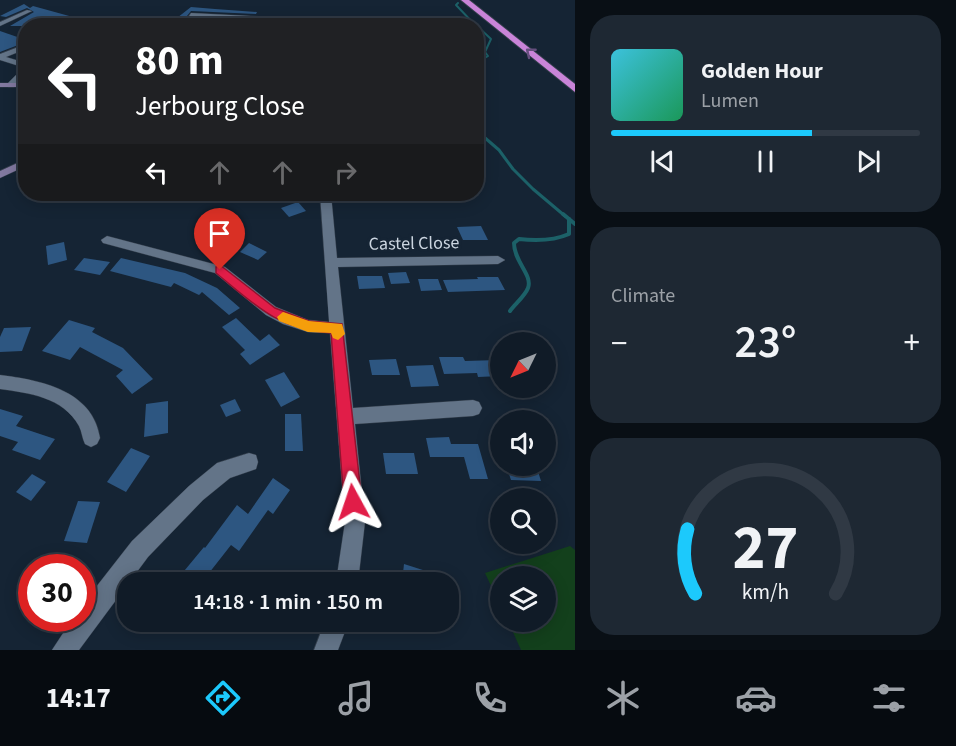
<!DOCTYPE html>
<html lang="en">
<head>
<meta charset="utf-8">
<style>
	:root { --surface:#101b27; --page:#1e2833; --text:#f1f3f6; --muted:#9ca1a7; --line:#303944; --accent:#1cc9fc }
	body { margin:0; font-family:"Source Sans 3",sans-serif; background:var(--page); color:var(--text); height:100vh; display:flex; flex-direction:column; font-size:22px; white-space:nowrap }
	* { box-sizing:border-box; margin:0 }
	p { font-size:20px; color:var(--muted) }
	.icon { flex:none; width:33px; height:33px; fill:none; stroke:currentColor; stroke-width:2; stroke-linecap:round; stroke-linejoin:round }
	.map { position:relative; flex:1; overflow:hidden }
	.panel { display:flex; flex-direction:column; gap:15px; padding:15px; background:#090f15; width:381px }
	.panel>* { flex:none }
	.guide { position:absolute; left:18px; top:18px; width:466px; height:183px; border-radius:24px; box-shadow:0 3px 15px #0003,0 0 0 2px var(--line); background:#202124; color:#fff; overflow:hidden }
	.needle { width:39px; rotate:227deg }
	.buttons { position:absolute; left:490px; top:332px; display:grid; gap:12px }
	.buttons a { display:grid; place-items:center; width:66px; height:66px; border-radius:50%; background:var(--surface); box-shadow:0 3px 15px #0003,0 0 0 2px var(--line); font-size:30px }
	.speed { position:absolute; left:18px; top:554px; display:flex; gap:12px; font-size:30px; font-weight:700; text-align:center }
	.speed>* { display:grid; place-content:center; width:78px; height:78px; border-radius:50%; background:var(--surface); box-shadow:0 3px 15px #0003,0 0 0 2px var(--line); line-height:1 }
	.speed .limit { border:9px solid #d22; background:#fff; color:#111 }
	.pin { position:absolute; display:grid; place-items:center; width:51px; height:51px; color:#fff; margin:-62px -26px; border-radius:50% 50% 50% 0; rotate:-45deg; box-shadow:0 0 6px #0007 }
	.pin .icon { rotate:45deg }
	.me { position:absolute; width:66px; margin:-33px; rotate:355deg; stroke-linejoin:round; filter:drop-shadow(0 0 4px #0008) }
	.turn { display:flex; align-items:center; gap:21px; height:126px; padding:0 18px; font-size:27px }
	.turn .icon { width:78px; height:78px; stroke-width:2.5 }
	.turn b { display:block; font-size:42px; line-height:51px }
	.lanes { display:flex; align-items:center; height:57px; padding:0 18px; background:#0003; justify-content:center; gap:30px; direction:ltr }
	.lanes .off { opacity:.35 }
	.big { font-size:45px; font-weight:600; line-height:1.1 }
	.panel .widget { flex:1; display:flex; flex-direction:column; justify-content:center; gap:9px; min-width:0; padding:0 21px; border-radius:24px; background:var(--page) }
	.panel .dial { align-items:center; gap:0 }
	.dial svg { height:156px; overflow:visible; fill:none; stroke:var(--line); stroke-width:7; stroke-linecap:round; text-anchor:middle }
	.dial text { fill:var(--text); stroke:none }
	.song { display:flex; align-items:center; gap:18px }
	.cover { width:72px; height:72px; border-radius:9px; background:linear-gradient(135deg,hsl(190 70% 55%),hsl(150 70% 35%)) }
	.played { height:6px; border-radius:3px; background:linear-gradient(90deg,var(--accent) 65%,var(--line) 65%) }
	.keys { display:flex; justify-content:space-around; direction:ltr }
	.heat { display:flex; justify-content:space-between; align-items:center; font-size:33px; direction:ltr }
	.trip { position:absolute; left:117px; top:572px; width:342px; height:60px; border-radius:24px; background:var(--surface); box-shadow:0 3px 15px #0003,0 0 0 2px var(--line); font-weight:600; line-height:60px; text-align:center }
	.tabs { display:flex; height:96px; justify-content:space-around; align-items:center; background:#060b10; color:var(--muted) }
	.tabs .icon { width:42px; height:42px }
	.tabs .selected { color:var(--accent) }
	.tabs b { font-size:27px; color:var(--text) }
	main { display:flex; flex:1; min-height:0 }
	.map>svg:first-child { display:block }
	.green { fill:#13401c }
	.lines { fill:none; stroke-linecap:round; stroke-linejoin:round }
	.stream-far2 { stroke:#1c6168; stroke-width:2 }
	.stream-far1 { stroke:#1c6168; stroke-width:3 }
	.stream { stroke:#1c6168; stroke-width:4 }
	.building { fill:#2d5681 }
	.street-casing { stroke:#323d4a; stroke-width:1 }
	.secondary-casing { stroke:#323d4a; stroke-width:1 }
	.highway-casing { stroke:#323d4a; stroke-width:2 }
	.street { fill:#637488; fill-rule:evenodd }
	.secondary { fill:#8279a0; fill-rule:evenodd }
	.highway { fill:#c984d8; fill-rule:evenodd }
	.oneway { stroke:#664f7e }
	.route { fill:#e11d48; stroke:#92132f; stroke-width:1.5 }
	.slow { fill:#f59e0b }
	.labels { text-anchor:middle; stroke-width:6; stroke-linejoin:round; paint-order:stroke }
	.street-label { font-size:18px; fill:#cbd5e0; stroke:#152434 }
</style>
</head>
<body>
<main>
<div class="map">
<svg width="575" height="650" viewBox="0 0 575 650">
	<rect width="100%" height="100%" fill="#152434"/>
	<polygon class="green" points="570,546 575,550 575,650 521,650 508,621 546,621 546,576 501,576 501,607 485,573"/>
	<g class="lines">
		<g class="stream-far2">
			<polyline points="458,3 456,5 476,26"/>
			<polyline points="477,26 491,39 485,52 488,56 480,61 480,67 477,68"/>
		</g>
		<polyline class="stream-far1" points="477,131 499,150 513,169 533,189 565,216"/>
		<g class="stream">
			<polyline points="563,214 575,224"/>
			<path d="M510 311C515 304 525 296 528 288 533 275 514 262 514 243L519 239C536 241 553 241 569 234V219"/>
		</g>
	</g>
	<g class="building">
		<polygon points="24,4 30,8 33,6 91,22 90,26 64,26 52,20 49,26 10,26 34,12 27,8 6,17 0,16"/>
		<polygon points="191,7 215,9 257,12 256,14 191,11 187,16 189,18 252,22 251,25 173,21"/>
		<polygon points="0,31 26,40 26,42 0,52"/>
		<polygon points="298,202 306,211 289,217 281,208"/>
		<polygon points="481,226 488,240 463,240 457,227"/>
		<polygon points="204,230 236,243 228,251 200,240"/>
		<polygon points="64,242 67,260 48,265 46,246"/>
		<polygon points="249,243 267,252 258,260 240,252"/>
		<polygon points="84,258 110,262 100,275 74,270"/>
		<polygon points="121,258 185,273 217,288 240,308 229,315 202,292 199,295 174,283 171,287 110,271"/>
		<polygon points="406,272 410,283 391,284 388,273"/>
		<polygon points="357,276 382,276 385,288 359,289"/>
		<polygon points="477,277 498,277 505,290 448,292 443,280 478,279"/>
		<polygon points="418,279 438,279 442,290 421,291"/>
		<polygon points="236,318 260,341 269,334 280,345 250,365 240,354 245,350 222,327"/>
		<polygon points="69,320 95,328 92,332 123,348 153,379 132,394 116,376 123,370 80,347 70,360 42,351"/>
		<polygon points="31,327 22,351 0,352 0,337 4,328"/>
		<polygon points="439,357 463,357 465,361 498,360 501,376 478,377 477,373 444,374"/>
		<polygon points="396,359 400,375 372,375 369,360"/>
		<polygon points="433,365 439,386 411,387 406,366"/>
		<polygon points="284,372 300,397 281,407 265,380"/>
		<polygon points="235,399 241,411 226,417 220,405"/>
		<polygon points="168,401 168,433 144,437 146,404"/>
		<polygon points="0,409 23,416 16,426 55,439 40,460 12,450 18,442 0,436"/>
		<polygon points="285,414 301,414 303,451 285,451"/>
		<polygon points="449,437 451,444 478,444 488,479 470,479 464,457 430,457 426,438"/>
		<polygon points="131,448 150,456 126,492 107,482"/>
		<polygon points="383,453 414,453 418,474 386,474"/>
		<polygon points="506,465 536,465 541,481 511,480"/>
		<polygon points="32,474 46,482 31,501 16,492"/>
		<polygon points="273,478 290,490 273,514 268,510 239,551 231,545 202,582 175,582 204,547 205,548 237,505 248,514"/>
		<polygon points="78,501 100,502 87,543 64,541"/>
		<polygon points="49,554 66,554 63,567 46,567"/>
		<polygon points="404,564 426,571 426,582 402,582"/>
	</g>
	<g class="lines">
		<g class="street-casing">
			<g id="street">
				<polygon points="27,10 32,11 0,26 0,22"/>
				<polygon points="191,13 288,18 291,20 288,22 189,16"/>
				<polygon points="53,22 61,25 62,26 51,25"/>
				<polygon points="26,44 26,49 6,57 26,63 26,74 14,87 8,87 8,83 22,69 19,66 0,60 0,54"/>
				<polygon points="320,194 331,194 337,258 498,256 505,260 498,264 338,267 353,408 473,400 479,402 482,408 479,414 473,416 355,424 365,522 358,582 336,582 345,522 330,333 308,332 283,324 266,315 215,273 103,243 101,240 107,236 225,267 276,307 308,320 329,322"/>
				<path d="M0 375C40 380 93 390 100 438L97 444 91 447 85 444C82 438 82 432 79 426 63 397 29 393 0 389Z"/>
				<polygon points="249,453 256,455 258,462 256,469 230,478 203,500 148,557 79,650 52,650 73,618 82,618 82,605 132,541 189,486 217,463"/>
				<polygon points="325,621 349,621 338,650 314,650"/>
			</g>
		</g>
		<g class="secondary-casing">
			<g id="secondary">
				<rect x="0" y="83" width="26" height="4"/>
				<polygon points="26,159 26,166 0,178 0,171"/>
			</g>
		</g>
		<g class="highway-casing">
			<polygon id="highway" points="461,0 469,0 575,84 575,92"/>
		</g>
		<use href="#street" class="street"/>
		<use href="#secondary" class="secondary"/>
		<use href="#highway" class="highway"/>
	</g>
	<defs><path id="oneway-chevron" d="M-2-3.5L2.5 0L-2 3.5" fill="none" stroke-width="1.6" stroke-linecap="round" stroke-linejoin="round" transform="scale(1.5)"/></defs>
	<use class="oneway" href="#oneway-chevron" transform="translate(530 52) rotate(-141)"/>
	<path class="route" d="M220 265 275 308 309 321 342 324 362 502 360 508 353 511 347 508 344 502 331 333C278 330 254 304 216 273V267Z"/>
	<polygon class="slow" points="283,312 309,321 342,324 345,334 338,340 333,338 331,333 308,332 279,321 277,317"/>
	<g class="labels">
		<g class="street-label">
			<text transform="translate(414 243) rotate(-1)" y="6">Castel Close</text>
		</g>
	</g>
</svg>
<div class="buttons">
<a><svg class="needle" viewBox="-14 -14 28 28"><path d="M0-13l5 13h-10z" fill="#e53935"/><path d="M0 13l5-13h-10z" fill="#9ca1a7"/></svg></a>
<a><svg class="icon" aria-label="sound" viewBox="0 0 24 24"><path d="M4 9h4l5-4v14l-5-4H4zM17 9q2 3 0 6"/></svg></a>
<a><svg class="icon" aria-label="search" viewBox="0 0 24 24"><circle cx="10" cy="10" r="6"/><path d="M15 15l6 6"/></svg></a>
<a><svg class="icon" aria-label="layers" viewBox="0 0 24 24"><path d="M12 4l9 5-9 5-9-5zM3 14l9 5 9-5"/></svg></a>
</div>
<div class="speed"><div class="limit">30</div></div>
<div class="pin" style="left:220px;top:270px;background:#d93025"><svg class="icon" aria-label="arrive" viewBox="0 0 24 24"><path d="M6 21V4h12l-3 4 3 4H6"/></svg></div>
<svg class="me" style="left:353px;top:502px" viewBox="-20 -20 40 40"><path d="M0-17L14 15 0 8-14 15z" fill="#e11d48" stroke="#fff" stroke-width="4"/></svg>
<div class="trip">14:18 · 1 min · 150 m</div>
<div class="guide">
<div class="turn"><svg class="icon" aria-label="left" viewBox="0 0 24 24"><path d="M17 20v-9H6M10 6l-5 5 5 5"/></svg><div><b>80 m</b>Jerbourg Close</div></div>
<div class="lanes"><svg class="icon" aria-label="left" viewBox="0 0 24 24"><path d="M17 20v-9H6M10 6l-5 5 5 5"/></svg><svg class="icon off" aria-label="ahead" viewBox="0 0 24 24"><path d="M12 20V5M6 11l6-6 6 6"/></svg><svg class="icon off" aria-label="ahead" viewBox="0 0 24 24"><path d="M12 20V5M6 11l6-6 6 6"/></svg><svg class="icon off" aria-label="right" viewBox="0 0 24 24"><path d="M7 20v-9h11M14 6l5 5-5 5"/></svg></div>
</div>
</div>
<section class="panel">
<div class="widget">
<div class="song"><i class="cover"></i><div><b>Golden Hour</b><p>Lumen</p></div></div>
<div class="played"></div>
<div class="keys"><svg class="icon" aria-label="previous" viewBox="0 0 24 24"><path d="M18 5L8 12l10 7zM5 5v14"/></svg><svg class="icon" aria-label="pause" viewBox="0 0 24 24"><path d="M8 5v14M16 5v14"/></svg><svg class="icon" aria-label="next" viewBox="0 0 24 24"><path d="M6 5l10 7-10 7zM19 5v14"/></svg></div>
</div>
<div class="widget"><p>Climate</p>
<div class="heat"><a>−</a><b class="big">23°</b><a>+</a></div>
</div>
<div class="widget dial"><svg viewBox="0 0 100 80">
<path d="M14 69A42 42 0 1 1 86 69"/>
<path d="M14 69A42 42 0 0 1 10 36" stroke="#1cc9fc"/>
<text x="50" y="56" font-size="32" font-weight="700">27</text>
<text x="50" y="72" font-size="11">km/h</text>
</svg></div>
</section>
</main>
<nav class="tabs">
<b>14:17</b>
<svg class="icon selected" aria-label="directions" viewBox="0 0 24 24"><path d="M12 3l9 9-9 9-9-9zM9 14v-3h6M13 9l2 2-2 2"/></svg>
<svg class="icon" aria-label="music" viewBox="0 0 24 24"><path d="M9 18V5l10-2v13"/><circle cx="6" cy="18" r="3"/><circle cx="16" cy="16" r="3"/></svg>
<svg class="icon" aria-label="phone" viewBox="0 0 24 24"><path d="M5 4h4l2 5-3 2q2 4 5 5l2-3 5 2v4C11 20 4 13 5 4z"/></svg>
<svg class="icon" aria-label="climate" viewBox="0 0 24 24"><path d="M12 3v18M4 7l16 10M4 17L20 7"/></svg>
<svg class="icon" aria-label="car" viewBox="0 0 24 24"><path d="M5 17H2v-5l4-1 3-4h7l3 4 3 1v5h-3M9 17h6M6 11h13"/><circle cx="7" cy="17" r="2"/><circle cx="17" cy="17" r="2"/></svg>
<svg class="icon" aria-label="filters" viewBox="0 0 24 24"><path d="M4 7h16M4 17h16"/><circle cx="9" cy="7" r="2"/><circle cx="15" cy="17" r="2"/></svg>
</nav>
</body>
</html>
